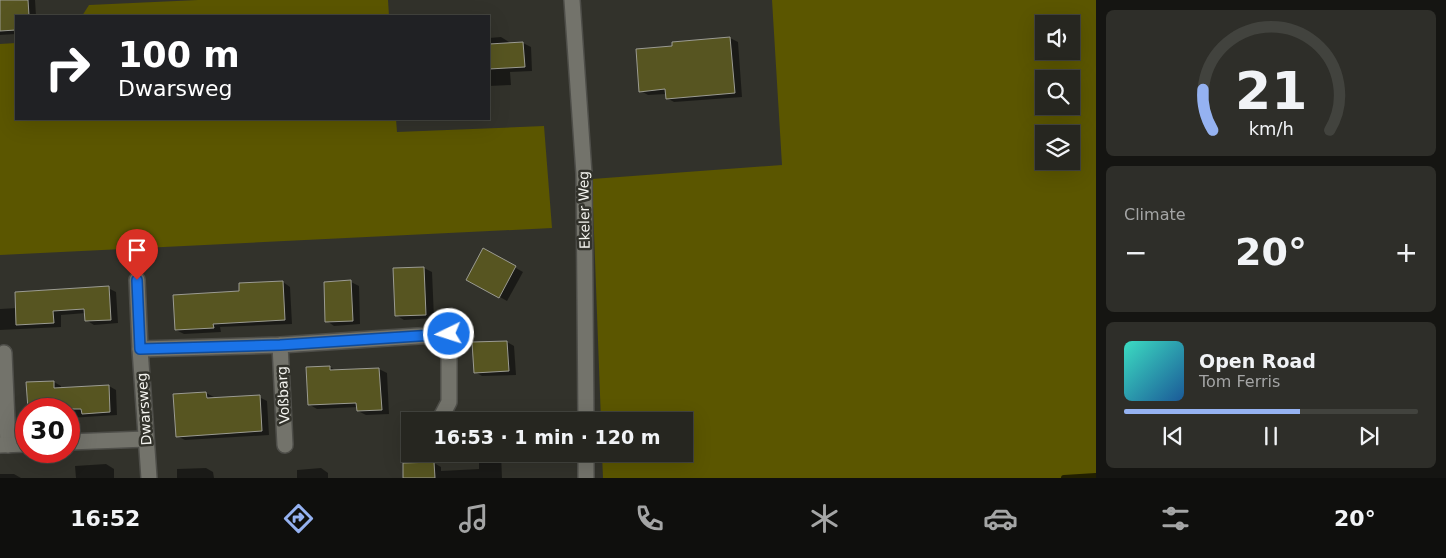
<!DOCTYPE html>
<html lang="en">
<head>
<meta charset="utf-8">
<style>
	:root { --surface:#262620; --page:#2e2e29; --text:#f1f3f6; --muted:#a4a5a5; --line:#42433e; --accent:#95b2f1 }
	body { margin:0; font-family:"DejaVu Sans",sans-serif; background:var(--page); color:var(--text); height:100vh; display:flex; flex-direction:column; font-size:19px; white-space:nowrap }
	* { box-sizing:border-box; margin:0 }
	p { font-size:16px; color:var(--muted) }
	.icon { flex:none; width:28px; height:28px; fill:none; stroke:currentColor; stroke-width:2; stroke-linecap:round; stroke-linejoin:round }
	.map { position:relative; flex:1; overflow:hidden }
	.drawer { display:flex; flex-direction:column; gap:10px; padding:10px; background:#151512; width:350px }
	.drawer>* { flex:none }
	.guide { position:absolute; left:15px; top:15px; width:475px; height:105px; border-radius:0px; box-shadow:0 5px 20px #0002,0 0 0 1px var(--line); background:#202124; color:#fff; overflow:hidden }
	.tools { position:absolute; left:1035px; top:15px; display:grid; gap:10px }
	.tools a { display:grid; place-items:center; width:45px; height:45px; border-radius:0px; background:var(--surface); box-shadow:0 5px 20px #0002,0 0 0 1px var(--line); font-size:25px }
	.speed { position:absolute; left:15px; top:398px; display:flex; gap:10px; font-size:25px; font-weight:700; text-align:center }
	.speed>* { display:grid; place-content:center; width:65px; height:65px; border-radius:50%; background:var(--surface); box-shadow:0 5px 20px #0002,0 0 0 1px var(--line); line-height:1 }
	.speed .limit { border:8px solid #d22; background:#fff; color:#111 }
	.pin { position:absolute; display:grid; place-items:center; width:42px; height:42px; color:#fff; margin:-51px -21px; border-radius:50% 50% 50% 0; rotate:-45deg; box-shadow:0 0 5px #0007 }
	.pin .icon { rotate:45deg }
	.me { position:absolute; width:55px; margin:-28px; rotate:266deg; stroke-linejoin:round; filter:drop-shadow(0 0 4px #0008) }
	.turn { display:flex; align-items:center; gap:18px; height:105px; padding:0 20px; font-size:22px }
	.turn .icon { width:65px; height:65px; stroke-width:2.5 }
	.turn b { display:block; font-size:35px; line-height:42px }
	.big { font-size:38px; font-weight:700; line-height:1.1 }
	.drawer .card { flex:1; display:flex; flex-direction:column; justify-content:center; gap:8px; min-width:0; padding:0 18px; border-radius:8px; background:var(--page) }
	.drawer .dial { align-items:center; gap:0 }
	.dial svg { height:130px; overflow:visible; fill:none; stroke:var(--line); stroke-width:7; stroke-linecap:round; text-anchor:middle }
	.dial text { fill:var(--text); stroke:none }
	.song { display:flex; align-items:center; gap:15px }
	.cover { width:60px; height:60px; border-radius:8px; background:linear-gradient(135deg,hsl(170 70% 55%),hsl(210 70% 35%)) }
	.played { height:5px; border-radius:2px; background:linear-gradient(90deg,var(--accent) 60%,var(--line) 60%) }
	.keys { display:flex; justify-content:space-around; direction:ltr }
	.heat { display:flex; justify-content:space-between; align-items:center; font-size:28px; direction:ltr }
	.trip { position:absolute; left:401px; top:412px; width:292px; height:50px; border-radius:0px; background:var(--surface); box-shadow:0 5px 20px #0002,0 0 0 1px var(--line); font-weight:700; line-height:50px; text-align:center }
	.dock { display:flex; height:80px; justify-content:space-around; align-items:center; background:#0f0f0d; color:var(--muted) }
	.dock .icon { width:35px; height:35px }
	.dock .current { color:var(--accent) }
	.dock b { font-size:22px; color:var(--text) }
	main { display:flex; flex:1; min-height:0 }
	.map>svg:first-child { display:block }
	.green { fill:#5b5600; fill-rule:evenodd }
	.shadow { fill:#0007 }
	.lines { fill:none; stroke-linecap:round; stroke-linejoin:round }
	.stream { stroke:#211f01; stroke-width:6 }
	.building { fill:#575521; stroke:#9b9b92 }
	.minor-casing { stroke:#4e4e49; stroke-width:18 }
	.minor { stroke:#73736b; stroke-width:15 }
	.route-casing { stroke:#114b97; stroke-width:12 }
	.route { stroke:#1a73e8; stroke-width:9 }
	.labels { text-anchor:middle; stroke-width:5; stroke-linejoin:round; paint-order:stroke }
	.street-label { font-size:14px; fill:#f4f4ef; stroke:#32322b }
</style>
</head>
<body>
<main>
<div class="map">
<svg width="1096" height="478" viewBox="0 0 1096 478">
	<rect width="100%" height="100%" fill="#32322b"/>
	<g class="green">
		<polygon points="198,0 388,0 389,16 82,16 89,5"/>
		<path d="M772 0H1096V478H603L602 454H685V421H601L592 179 782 165ZM1044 24H1071V51H1044ZM1044 79H1071V106H1044ZM1044 134H1071V161H1044Z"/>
		<polygon points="16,43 16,119 396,119 397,132 544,126 552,228 0,255 0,44"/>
	</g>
	<g class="shadow">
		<polygon points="0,0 35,0 36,16 16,16 16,34 0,35"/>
		<polygon points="501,37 509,42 509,44 523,43 531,47 532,71 510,72 511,85 489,86 489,38"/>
		<polygon points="730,38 738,42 742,97 674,102 667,98 666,94 648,95 641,91 674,47"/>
		<polygon points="484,250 523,272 507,301 468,279"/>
		<polygon points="424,268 432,272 434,318 404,320 396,315"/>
		<polygon points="283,282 290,287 292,324 220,327 221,332 184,334 176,330 241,292"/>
		<polygon points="351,282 359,286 360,324 334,326 327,321 325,283"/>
		<polygon points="108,288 116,292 118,323 94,325 86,320 86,313 61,315 61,327 0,330 0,309 17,308"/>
		<polygon points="507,342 514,346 516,375 482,376 475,372"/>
		<polygon points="330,367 337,371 379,369 387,373 389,414 366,415 358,411 358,407 317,409 310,405"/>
		<polygon points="54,382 61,386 61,389 109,386 116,390 117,415 69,418 69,409 29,409"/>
		<polygon points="206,393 214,397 214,399 259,397 267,401 269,435 185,440 177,436 175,395"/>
		<polygon points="505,412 512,416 512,421 477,421 477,414"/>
		<polygon points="479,454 501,454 502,478 405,478 434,463 441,467 441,471 479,469"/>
		<polygon points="106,464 114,469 114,478 76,478 75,466"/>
		<polygon points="206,468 213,472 214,478 177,478 177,469"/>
		<polygon points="321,468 328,473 328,478 297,478 297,470"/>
		<polygon points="0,474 14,474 21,478 0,478"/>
	</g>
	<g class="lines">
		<polyline class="stream" points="1064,478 1096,476"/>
	</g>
	<g class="building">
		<polygon points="0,0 28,0 29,16 16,16 16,30 0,31"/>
		<polygon points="730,37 735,93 666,99 665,89 639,92 636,49 672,46 672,42"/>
		<polygon points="523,42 525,67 489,69 489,44"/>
		<polygon points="483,248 516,266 499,298 466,280"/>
		<polygon points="424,267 426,315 395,316 393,268"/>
		<polygon points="351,280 353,321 325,322 324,282"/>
		<polygon points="283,281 285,320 213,324 214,328 175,330 173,295 239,291 239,283"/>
		<polygon points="109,286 111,320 85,321 84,309 53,311 54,323 16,325 15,292"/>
		<polygon points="507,341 509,371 474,373 472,342"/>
		<polygon points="330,366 330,370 379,368 382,410 357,411 356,403 308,405 306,367"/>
		<polygon points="54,381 54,388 109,385 110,412 82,414 81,409 28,409 26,382"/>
		<polygon points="206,392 207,398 260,395 262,431 176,437 173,394"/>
		<polygon points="434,462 435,478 403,478 403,463"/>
	</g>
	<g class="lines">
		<g class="minor-casing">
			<g id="minor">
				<polyline points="572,0 584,174 586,421"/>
				<polyline points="137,280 140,349 149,478"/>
				<polyline points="280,345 285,445"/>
				<polyline points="140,349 280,345 449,334 449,402 439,421"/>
				<polyline points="4,353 8,445"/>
				<polyline points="69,442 146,439"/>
				<polyline points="0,445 26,444"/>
				<polyline points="586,478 586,454"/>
			</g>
		</g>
		<use href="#minor" class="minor"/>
	</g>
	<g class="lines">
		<g class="route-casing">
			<polyline id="route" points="137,280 140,349 280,345 449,334"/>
		</g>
		<use href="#route" class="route"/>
	</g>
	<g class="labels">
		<g class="street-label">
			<text transform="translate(584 210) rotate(-91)" y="5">Ekeler Weg</text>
			<text transform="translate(283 395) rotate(-93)" y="5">Voßbarg</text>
			<text transform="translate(144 409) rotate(-94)" y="5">Dwarsweg</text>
		</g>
	</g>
</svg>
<div class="tools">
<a><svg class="icon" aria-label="sound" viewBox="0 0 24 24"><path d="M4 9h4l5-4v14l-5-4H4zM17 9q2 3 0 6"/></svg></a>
<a><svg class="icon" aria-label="search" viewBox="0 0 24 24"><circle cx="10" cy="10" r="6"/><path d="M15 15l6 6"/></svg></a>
<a><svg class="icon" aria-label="layers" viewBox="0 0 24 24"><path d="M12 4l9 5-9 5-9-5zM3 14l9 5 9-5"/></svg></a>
</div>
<div class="speed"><div class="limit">30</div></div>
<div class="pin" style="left:137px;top:280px;background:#d93025"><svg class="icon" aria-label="arrive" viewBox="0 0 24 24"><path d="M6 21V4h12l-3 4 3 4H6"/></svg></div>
<svg class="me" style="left:449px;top:334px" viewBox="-20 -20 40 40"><circle r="17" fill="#1a73e8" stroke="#fff" stroke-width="3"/><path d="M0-11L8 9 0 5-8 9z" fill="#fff"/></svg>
<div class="trip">16:53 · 1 min · 120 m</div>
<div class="guide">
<div class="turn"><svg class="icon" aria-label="right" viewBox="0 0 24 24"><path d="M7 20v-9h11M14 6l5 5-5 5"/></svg><div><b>100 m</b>Dwarsweg</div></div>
</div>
</div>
<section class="drawer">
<div class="card dial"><svg viewBox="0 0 100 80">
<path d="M14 69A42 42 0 1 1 86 69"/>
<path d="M14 69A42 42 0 0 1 8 44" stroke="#95b2f1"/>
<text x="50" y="56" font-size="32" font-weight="700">21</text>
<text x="50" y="72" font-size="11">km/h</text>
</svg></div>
<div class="card"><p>Climate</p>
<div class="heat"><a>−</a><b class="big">20°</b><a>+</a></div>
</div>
<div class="card">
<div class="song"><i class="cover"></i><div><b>Open Road</b><p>Tom Ferris</p></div></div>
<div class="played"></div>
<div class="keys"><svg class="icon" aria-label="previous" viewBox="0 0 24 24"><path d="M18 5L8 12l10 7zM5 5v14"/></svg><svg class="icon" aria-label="pause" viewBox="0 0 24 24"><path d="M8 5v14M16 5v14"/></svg><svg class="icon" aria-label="next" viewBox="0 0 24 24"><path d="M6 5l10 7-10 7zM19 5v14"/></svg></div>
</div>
</section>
</main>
<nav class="dock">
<b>16:52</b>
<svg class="icon current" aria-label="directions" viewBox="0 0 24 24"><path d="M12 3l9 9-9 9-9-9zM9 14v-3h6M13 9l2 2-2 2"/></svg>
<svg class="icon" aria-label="music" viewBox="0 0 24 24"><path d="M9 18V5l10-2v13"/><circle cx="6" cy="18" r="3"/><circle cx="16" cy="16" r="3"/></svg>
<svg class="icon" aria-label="phone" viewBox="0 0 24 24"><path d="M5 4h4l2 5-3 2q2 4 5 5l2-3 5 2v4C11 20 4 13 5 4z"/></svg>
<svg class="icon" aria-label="climate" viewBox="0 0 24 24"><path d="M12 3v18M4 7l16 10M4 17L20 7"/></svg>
<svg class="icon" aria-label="car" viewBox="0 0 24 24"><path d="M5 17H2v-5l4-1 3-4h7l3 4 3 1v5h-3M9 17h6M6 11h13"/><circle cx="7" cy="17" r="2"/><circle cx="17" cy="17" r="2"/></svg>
<svg class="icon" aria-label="filters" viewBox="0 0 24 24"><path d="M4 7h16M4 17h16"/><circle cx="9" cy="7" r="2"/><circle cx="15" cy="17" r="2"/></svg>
<b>20°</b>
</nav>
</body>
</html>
